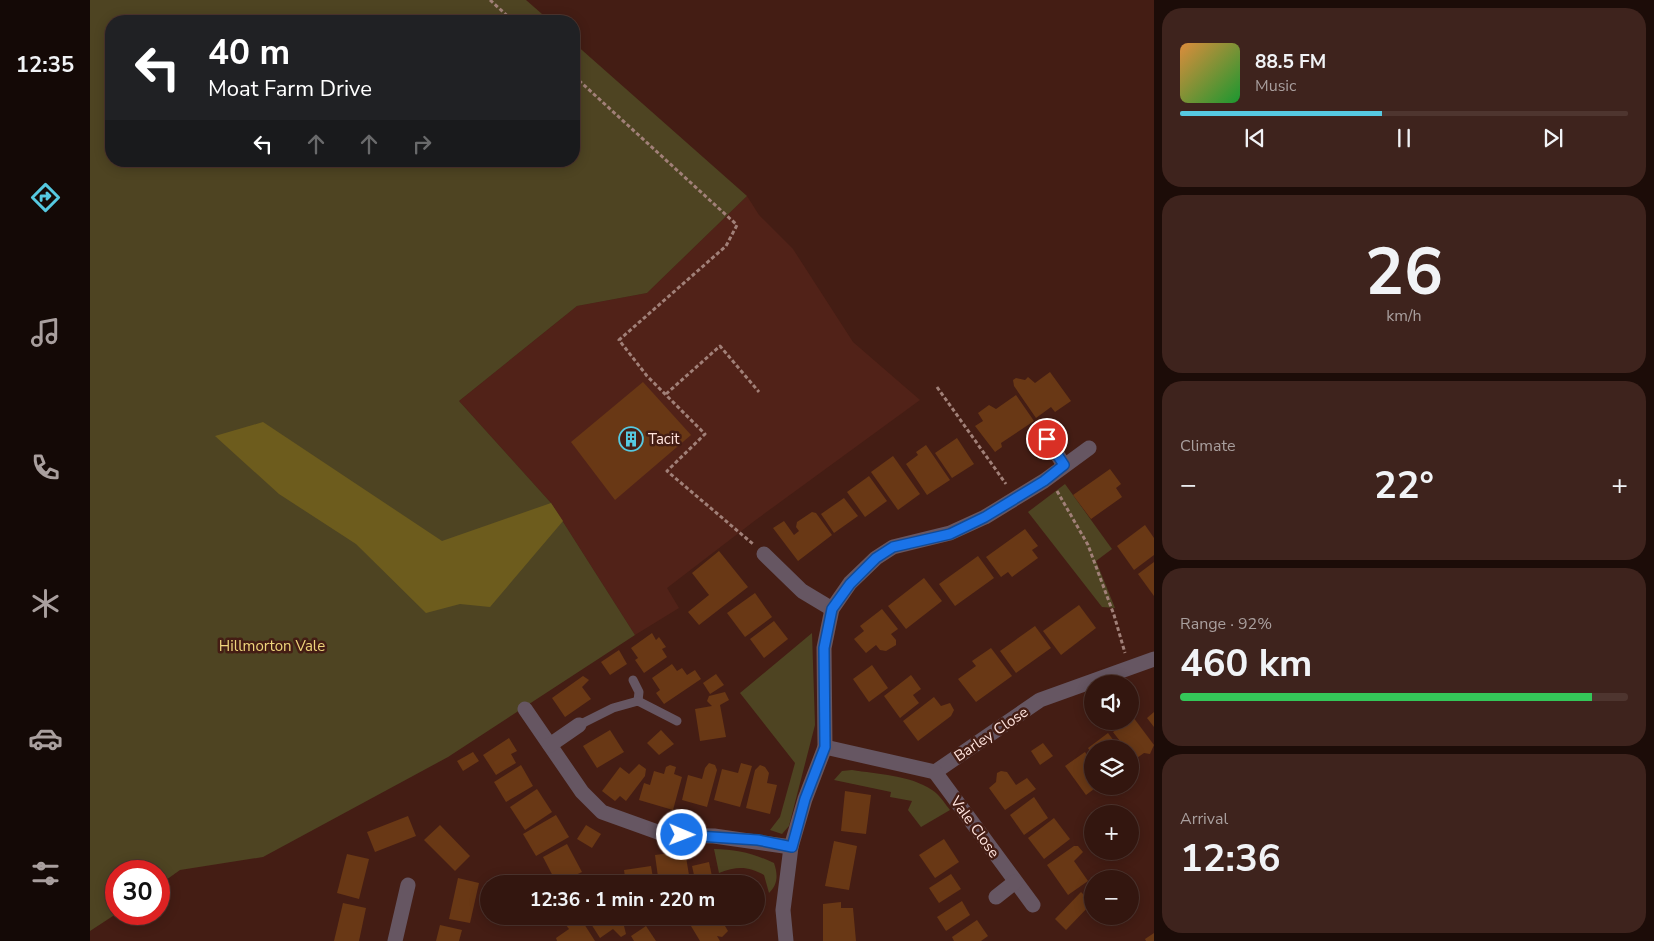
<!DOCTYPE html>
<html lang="en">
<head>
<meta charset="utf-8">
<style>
	:root { --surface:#33160f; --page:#3e231d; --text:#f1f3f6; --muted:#a99f9e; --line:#4e352f; --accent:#56c9e1 }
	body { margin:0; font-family:"Nunito Sans",sans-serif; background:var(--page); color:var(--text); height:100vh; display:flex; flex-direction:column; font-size:19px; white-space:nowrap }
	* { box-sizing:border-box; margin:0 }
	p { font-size:16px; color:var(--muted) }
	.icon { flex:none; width:28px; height:28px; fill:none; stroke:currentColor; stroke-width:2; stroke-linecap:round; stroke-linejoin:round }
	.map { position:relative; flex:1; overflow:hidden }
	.sheet { display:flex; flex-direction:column; gap:8px; padding:8px; background:#1c0c08; width:500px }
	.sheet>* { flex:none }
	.guide { position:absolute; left:15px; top:15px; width:475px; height:152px; border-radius:20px; box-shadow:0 2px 12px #0003,0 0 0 1px var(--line); background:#202124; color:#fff; overflow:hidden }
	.buttons { position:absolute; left:994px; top:675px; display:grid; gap:10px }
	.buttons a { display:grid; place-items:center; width:55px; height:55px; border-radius:50%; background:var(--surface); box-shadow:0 2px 12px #0003,0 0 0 1px var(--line); font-size:25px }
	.speed { position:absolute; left:15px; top:860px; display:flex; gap:10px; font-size:25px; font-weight:700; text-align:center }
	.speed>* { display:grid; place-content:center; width:65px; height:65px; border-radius:50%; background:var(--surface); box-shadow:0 2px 12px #0003,0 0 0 1px var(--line); line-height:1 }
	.speed .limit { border:8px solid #d22; background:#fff; color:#111 }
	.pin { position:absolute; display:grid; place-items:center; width:42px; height:42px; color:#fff; margin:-21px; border:2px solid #fff; border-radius:50%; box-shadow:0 1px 5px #0007 }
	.me { position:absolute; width:55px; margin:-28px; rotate:91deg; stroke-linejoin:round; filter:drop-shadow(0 0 4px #0008) }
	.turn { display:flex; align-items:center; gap:18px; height:105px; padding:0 20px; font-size:22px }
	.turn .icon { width:65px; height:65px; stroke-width:2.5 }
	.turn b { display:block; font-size:35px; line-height:42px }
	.lanes { display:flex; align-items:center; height:48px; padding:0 20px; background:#0003; justify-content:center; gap:25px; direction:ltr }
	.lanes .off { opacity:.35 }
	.big { font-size:38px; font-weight:700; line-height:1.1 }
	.sheet .tile { flex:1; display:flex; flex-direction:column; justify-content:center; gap:8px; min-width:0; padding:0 18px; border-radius:20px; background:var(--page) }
	.sheet .dial { align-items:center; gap:0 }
	.dial b { font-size:65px; line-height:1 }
	.song { display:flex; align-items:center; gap:15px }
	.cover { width:60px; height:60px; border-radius:8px; background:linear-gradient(135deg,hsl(30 70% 55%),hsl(130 70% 35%)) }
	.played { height:5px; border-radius:2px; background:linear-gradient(90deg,var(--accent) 45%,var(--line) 45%) }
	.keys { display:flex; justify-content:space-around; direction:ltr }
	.heat { display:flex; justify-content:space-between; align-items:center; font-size:28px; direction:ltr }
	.charge { height:8px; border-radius:4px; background:linear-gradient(90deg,#34c759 92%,var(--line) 0) }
	.trip { position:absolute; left:390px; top:875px; width:285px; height:50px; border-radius:25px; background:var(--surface); box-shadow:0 2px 12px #0003,0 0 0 1px var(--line); font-weight:700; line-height:50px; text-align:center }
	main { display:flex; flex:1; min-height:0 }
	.menu { display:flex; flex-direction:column; width:90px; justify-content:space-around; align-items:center; background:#140906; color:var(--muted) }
	.menu .icon { width:35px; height:35px }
	.menu .on { color:var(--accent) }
	.menu b { font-size:22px; color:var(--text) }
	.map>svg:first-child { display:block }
	.built { fill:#512218 }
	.green { fill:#4e4422 }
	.forest { fill:#6d5c1d }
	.building { fill:#693815 }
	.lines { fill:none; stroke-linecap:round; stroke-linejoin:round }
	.path { stroke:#a18078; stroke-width:3; stroke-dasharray:4 2.5; stroke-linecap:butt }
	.service { stroke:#665662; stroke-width:9 }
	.minor { stroke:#665662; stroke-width:15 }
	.route-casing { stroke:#114b97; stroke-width:12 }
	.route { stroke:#1a73e8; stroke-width:9 }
	.labels { text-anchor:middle; stroke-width:5; stroke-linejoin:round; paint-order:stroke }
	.poi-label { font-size:15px; fill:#ffe3dd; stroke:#441d14; text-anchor:start }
	.park-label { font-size:15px; fill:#eed47b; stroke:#441d14 }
	.street-label { font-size:15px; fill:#ffe3dd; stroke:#441d14 }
</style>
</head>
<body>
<main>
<nav class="menu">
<b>12:35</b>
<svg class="icon on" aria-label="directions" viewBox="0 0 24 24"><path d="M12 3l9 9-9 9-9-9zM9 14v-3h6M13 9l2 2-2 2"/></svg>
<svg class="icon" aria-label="music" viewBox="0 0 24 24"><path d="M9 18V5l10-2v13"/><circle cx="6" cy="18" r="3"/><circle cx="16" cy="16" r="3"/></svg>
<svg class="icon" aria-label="phone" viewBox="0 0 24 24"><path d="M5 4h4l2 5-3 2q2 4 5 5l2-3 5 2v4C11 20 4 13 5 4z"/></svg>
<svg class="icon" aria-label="climate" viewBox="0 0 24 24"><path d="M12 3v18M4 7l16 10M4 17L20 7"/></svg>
<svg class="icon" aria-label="car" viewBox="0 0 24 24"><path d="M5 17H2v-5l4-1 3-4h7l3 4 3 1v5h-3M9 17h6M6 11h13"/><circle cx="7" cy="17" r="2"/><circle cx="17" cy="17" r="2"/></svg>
<svg class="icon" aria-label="filters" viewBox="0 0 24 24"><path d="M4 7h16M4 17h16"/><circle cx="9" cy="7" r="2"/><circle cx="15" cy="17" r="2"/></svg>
</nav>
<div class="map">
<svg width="1064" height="941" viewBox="0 0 1064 941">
	<rect width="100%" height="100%" fill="#441d14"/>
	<polygon class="built" points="657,196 669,215 703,249 763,342 830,400 667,519 577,588 589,608 545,635 461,503 369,401 487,306 557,293"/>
	<g class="green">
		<polygon points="0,0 436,0 460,21 21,21 21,161 484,161 484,43 657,196 557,293 487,306 369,401 461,503 545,635 358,757 173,857 90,870 69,885 69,871 26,871 26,914 0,931"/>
		<polygon points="975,484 1022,549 1006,561 1025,608 1012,607 938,512"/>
		<polygon points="722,633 725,725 699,826 692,834 680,830 690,817 705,763 650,693"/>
		<path d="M762 770C787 774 820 775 842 790 849 794 855 804 860 810L831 827 818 810 822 801 800 797 801 792 744 780 752 771Z"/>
		<path d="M624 849C646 849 665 854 684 863 688 875 688 884 679 893L674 875C658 866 647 866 629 873Z"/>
	</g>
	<polygon class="forest" points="173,422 352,541 461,503 473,521 400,607 370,604 336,613 266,544 189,494 125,436"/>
	<g class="building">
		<polygon points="960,372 981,401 965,412 961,407 946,418 924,386 923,380 926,378 935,380 938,377 945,383"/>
		<polygon points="553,382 601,435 525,500 481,442"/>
		<polygon points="926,395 944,421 911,443 912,447 905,452 885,426 893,421 888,413 899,405 906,409"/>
		<polygon points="867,438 884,464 862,478 845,453"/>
		<polygon points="836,445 860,480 837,495 816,464 828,455 826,452"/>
		<polygon points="803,456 830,494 808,510 781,472"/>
		<polygon points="1020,469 1031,484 1026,488 1032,497 1001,519 983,495"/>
		<polygon points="779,476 797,501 775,517 757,492"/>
		<polygon points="754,498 768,516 744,533 731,514"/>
		<polygon points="722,512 726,513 742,535 708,561 683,528 694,521 704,535 709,531 706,527 707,522"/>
		<polygon points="1055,525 1064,538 1064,555 1044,570 1027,546"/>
		<polygon points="935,529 948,546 942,550 948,558 922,577 918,572 911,577 896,557"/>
		<polygon points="629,551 658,587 609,625 598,612 619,595 602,573"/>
		<polygon points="888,556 904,578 865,606 849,584"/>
		<polygon points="1064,562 1064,596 1048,574"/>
		<polygon points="834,578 852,601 816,629 798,606"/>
		<polygon points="665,593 682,617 655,637 637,613"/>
		<polygon points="989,605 1006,628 971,655 953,631"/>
		<polygon points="792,609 808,629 801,634 806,640 806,645 796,651 790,650 786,645 776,653 764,639 774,631 770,626"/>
		<polygon points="684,621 698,639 674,658 660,639"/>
		<polygon points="945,626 961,648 926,673 910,651"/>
		<polygon points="562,633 566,640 569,637 576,647 572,649 577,657 554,673 545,660 548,658 541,648"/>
		<polygon points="901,648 922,676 886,702 868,679 886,666 882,661"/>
		<polygon points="529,650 537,664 520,675 511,662"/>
		<polygon points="582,664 587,671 592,668 597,675 605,670 611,679 574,704 566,693 570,690 562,678"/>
		<polygon points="782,665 798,688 779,702 763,679"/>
		<polygon points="626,674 634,685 620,694 613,683"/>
		<polygon points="821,675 831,689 823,695 829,703 810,718 794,696"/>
		<polygon points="493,676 499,680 492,687 501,699 475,717 462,698"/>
		<polygon points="635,692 639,700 630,705 636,737 610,741 605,709 622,706 617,701 619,696"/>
		<polygon points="844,697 851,706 860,703 864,710 861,716 828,741 813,721"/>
		<polygon points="1064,712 1064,727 1057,718"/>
		<polygon points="1043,717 1064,745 1060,754 1054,753 1044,760 1040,754 1040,749 1036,749 1023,732 1040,721"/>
		<polygon points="520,730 534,752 507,768 493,746"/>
		<polygon points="571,730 584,744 569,755 557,743"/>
		<polygon points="1018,733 1030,749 1002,749 1002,754 998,748"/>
		<polygon points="419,738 427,751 421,754 426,763 406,775 393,755"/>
		<polygon points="953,743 963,756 950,765 941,751"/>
		<polygon points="383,752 389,761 373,771 367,761"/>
		<polygon points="995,752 1002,762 1002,786 1008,786 996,795 975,766"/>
		<polygon points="619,763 625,765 627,770 617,807 592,800 598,775 612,779 615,768"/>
		<polygon points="651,763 662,766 650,807 624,800 632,769 648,773"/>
		<polygon points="549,764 556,769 555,776 536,801 530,796 525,801 512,791 530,767 539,774"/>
		<polygon points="431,765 443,786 416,802 404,782"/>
		<polygon points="580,765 586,767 584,774 592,777 583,810 549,800 554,783 560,785 564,771 574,774 576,767"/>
		<polygon points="670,765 675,767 679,773 677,783 687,785 680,814 656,808 665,770"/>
		<polygon points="911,771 917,772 926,785 937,778 946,789 915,810 899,788 906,782 907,773"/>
		<polygon points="447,789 462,812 435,830 420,807"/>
		<polygon points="755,791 781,795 776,834 751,831"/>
		<polygon points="944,797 958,818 934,835 920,815"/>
		<polygon points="466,815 479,837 446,856 433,834"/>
		<polygon points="318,816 326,836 285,852 277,832"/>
		<polygon points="964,818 980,839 954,859 938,838"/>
		<polygon points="350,825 380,856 365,871 334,840"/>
		<polygon points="496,825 511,834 502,848 487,839"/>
		<polygon points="854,839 869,862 845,878 829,855"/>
		<polygon points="744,841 767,846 759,890 735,886"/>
		<polygon points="477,844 492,872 467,884 453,857"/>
		<polygon points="984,846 988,846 993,852 984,861 998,881 978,895 957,865"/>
		<polygon points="581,853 582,859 596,857 600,881 569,884 565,855"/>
		<polygon points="257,854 279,859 269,899 247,893"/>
		<polygon points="619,862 623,881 606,884 602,866"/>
		<polygon points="561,866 564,884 536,884 534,870"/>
		<polygon points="861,874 871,889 849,903 839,888"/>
		<polygon points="368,878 389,883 380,923 359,919"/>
		<polygon points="991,892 1002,903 976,930 965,919"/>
		<polygon points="872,901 880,915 856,931 847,917"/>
		<polygon points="751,902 751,908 763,908 766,941 733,941 733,904"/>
		<polygon points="253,903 276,908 269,941 244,941"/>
		<polygon points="489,916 505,941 467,941 466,938 479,929 476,925"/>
		<polygon points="496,916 528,916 534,926 536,934 531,937 523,929 510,938"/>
		<polygon points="595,916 629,916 638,931 632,937 627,936 630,941 610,941"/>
		<polygon points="887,920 898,936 891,941 864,941 862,937"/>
		<polygon points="350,925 372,930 369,941 346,941"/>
		<polygon points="556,926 566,941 544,941 541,936"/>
		<polygon points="1064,933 1064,941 1056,941 1055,939"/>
	</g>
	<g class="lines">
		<g class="path">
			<polyline points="400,0 423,21"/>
			<polyline points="484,76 647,225 636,246 529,340 557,376 615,434 577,471 663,544"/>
			<polyline points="847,387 916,484"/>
			<polyline points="576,394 630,346 669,392"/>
			<polyline points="967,491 998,545 1024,615 1035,653"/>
		</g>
		<g class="service">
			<polyline points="543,680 549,692 548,701"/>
			<polyline points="489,725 523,708 548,701 587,721"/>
		</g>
		<g class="minor">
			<polyline points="957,439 974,465"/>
			<polyline points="674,554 712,591 742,609"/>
			<polyline points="435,709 492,792 512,812 576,835 624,836 701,847"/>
			<polyline points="460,745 489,725"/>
			<polyline points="735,747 845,772 950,700 1064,659"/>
			<polyline points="845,772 943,905"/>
			<polyline points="906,897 925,882"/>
			<polyline points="305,941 318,885"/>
			<polyline points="696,941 693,910 701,847 715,799 735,747 734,648 742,609 760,583 786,558 803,547 860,533 895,517 954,481 999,448"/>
		</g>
	</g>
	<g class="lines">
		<g class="route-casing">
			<polyline id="route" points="592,835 668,840 702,847 715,799 735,747 734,648 742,609 760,584 786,558 803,547 860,534 895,517 954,481 974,465 957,439"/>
		</g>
		<use href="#route" class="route"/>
	</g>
	<defs>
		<g id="building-ring" transform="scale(1.25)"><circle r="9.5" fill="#441d14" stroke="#56c9e1" stroke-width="1.5"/><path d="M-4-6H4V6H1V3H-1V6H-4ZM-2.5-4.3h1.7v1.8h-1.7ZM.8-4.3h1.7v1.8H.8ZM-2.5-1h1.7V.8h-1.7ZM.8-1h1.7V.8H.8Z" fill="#56c9e1"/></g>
	</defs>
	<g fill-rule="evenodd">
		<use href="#building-ring" x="541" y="439"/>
	</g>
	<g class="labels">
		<g class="poi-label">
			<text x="558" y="444">Tacit</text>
		</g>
		<g class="park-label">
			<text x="182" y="651">Hillmorton Vale</text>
		</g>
		<g class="street-label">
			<text transform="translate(901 734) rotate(-34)" y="5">Barley Close</text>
			<text transform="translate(885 827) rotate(54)" y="5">Vale Close</text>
		</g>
	</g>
</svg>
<div class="buttons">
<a><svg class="icon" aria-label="sound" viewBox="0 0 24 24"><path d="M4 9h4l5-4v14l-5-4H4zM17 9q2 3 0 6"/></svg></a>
<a><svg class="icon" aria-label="layers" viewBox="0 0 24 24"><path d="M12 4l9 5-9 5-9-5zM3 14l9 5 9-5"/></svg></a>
<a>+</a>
<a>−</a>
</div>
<div class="speed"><div class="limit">30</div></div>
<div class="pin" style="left:957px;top:439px;background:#d93025"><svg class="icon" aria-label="arrive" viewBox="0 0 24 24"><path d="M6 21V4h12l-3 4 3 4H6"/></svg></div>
<svg class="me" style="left:592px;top:835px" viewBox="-20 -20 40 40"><circle r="17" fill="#1a73e8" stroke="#fff" stroke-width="3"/><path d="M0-11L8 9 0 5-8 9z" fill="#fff"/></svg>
<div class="trip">12:36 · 1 min · 220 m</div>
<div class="guide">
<div class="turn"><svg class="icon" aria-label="left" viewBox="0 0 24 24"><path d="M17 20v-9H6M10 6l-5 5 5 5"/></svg><div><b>40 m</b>Moat Farm Drive</div></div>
<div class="lanes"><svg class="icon" aria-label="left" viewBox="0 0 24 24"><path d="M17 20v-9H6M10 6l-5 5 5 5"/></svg><svg class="icon off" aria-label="ahead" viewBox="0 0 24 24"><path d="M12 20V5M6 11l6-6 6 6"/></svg><svg class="icon off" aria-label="ahead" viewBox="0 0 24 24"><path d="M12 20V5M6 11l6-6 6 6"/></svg><svg class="icon off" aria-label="right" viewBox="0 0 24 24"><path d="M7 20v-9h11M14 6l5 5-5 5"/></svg></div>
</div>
</div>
<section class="sheet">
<div class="tile">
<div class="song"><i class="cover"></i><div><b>88.5 FM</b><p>Music</p></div></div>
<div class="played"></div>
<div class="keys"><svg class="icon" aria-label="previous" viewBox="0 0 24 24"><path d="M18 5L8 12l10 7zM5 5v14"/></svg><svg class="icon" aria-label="pause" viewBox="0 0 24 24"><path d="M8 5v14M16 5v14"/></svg><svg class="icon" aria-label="next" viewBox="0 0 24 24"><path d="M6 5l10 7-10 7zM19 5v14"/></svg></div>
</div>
<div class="tile dial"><b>26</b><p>km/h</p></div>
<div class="tile"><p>Climate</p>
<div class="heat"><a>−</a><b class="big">22°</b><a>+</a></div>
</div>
<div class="tile"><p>Range · 92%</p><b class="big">460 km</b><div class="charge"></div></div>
<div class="tile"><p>Arrival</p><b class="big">12:36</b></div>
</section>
</main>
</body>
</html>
